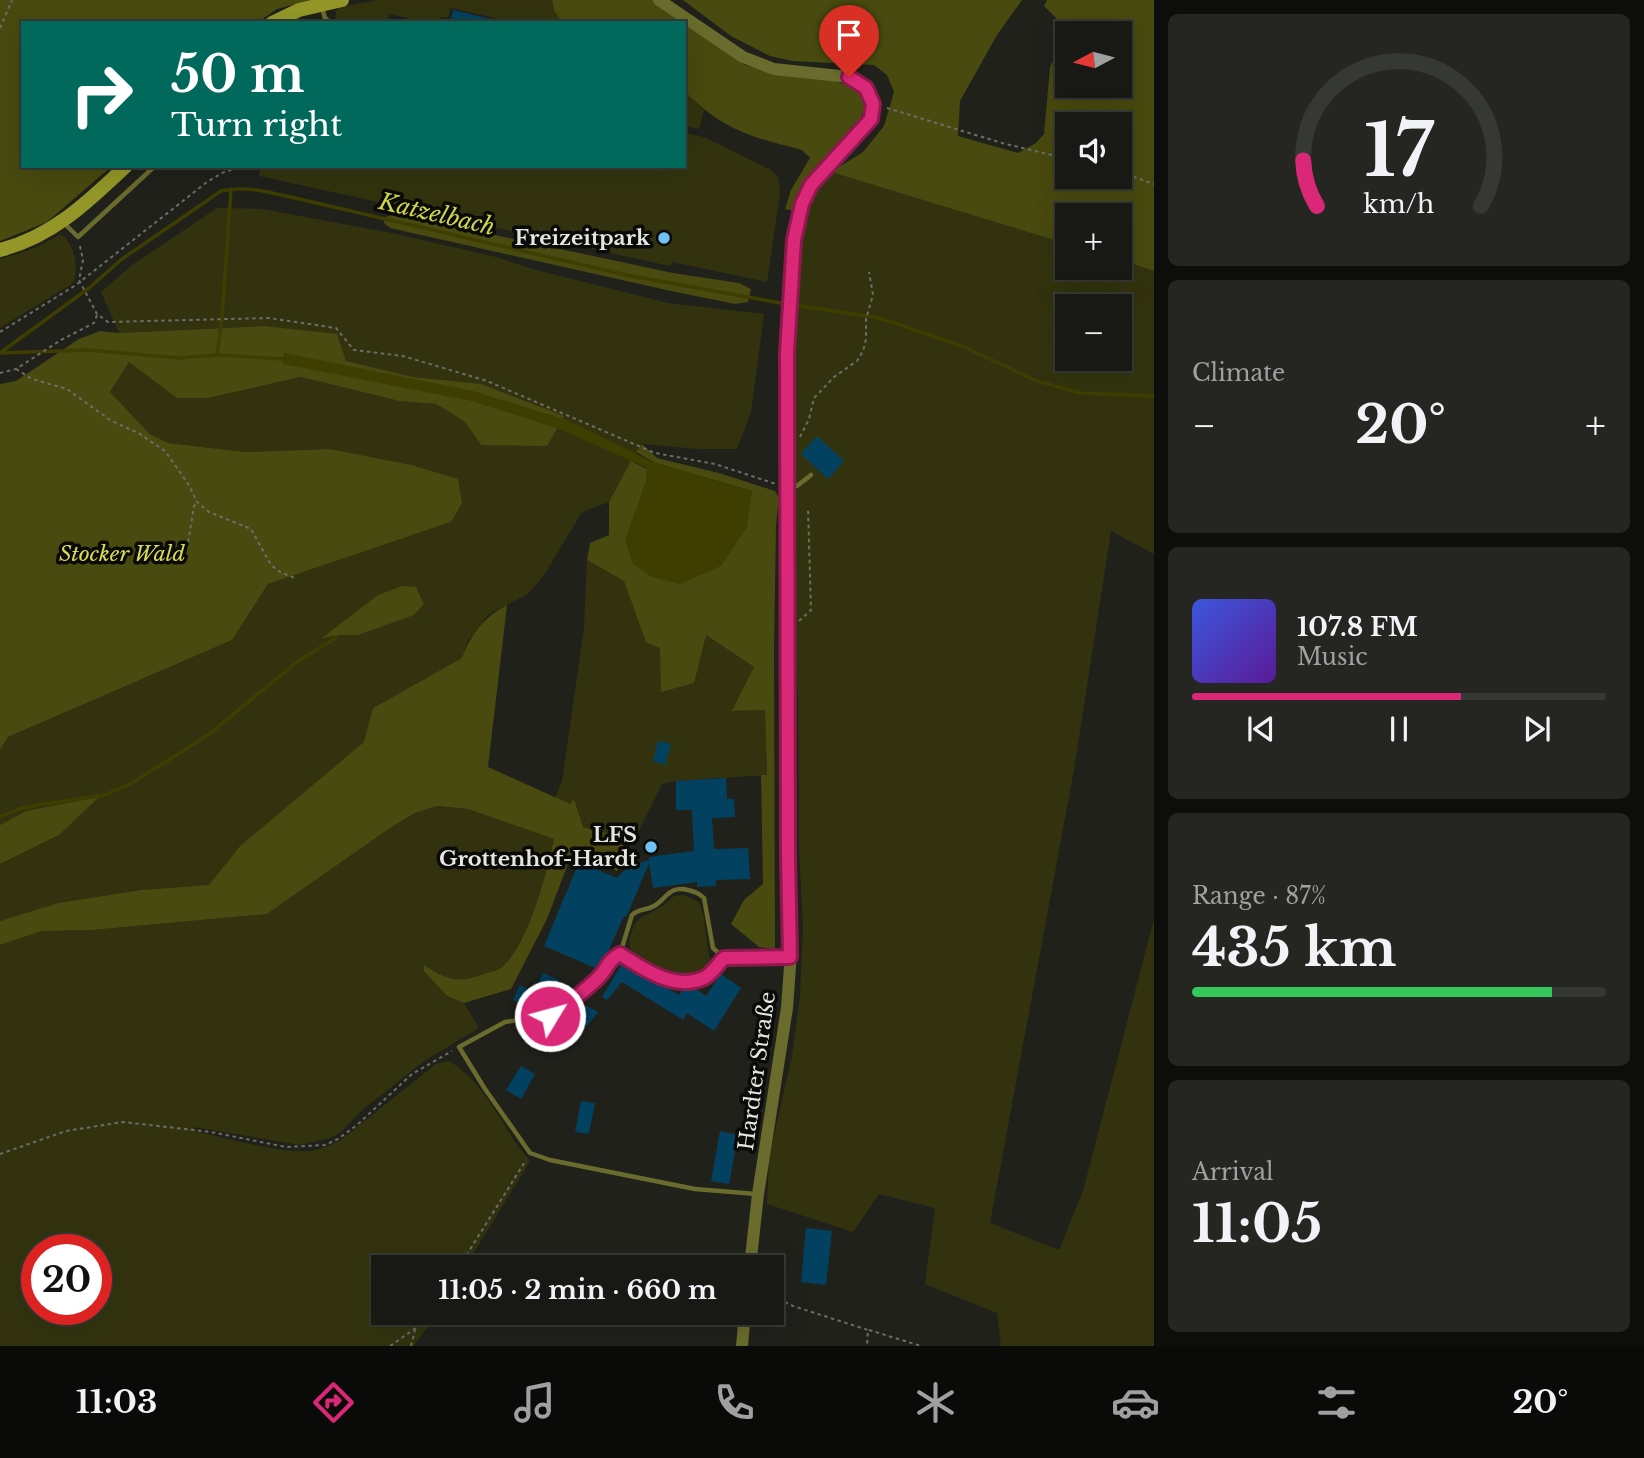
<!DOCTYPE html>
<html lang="en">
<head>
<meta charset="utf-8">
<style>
	:root { --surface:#181914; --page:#252622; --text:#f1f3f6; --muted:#9fa0a0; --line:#363834; --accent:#db2777 }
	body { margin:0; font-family:"Libre Baskerville",serif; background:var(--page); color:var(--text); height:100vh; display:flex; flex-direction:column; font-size:26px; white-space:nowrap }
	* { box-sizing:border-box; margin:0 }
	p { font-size:23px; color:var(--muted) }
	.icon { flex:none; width:38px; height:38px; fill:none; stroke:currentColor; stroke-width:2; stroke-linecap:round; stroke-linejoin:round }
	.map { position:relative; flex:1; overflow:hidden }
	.drawer { display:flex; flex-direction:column; gap:14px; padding:14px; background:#0d0e0b; width:490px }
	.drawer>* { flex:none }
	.hud { position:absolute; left:21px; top:21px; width:665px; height:147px; border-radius:0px; box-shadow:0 7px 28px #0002,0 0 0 2px var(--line); background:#00695c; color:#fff; overflow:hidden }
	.needle { width:46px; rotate:263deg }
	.fabs { position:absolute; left:1055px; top:21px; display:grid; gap:14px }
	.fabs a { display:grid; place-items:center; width:77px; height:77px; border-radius:0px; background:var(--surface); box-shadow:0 7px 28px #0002,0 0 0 2px var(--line); font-size:35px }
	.speed { position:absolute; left:21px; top:1234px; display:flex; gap:14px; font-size:35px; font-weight:700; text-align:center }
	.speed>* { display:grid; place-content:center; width:91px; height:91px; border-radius:50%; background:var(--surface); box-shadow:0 7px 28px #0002,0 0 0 2px var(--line); line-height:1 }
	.speed .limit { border:10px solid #d22; background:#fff; color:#111 }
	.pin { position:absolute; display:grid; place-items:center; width:60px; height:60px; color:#fff; margin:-72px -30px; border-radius:50% 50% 50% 0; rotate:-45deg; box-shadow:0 0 7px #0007 }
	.pin .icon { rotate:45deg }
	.me { position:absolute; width:77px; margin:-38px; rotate:53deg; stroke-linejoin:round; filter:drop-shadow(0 0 5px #0008) }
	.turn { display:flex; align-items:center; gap:24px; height:147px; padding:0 35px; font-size:32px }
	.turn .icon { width:91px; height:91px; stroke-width:2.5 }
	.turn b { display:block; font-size:49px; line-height:60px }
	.big { font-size:52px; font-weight:700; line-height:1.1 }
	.drawer .tile { flex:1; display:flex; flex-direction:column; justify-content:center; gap:10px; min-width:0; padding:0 24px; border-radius:10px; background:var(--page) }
	.drawer .dial { align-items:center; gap:0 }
	.dial svg { height:182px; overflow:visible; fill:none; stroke:var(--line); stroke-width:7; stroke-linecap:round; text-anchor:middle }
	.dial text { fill:var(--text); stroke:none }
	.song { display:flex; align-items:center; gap:21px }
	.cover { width:84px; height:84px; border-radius:10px; background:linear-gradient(135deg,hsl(230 70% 55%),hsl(270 70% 35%)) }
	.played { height:7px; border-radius:4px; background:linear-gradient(90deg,var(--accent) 65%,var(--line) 65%) }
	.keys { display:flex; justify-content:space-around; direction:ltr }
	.heat { display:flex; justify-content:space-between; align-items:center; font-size:38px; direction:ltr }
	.charge { height:10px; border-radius:5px; background:linear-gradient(90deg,#34c759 87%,var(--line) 0) }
	.trip { position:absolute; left:371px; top:1255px; width:413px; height:70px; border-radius:0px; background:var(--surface); box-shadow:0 7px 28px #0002,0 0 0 2px var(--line); font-weight:700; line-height:70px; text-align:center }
	.tabs { display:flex; height:112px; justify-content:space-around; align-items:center; background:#0a0a08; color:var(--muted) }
	.tabs .icon { width:49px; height:49px }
	.tabs .on { color:var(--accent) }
	.tabs b { font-size:32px; color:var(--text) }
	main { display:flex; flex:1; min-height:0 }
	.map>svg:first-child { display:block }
	.green { fill:#32330e; fill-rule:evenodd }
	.forest { fill:#484a0f; fill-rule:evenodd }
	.water { fill:#3d3e00 }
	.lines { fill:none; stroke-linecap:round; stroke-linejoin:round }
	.stream { stroke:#3d3e00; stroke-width:3.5 }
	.building { fill:#024260 }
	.path { stroke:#6d6d68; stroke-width:2; stroke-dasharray:3.5 3.5; stroke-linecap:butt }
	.service { stroke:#6a6c2d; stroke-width:4.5 }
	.tertiary { stroke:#6a6c2d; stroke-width:12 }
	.secondary { stroke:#949728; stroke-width:14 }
	.route-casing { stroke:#8e194d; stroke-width:18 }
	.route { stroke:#db2777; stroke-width:12 }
	.poi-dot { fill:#6fc2f4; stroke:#0a0a08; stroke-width:2.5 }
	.labels { text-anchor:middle; stroke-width:7; stroke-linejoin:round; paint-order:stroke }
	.poi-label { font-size:21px; font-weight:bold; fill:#e5e5e1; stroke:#0a0a08; text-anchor:end }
	.park-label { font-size:21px; font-style:italic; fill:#dadd52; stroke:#0a0a08 }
	.street-label { font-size:21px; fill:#e5e5e1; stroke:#0a0a08 }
	.water-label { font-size:23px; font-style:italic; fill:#d2d649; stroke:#0a0a08 }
</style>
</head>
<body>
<main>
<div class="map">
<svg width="1154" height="1346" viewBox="0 0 1154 1346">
	<rect width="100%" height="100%" fill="#20211b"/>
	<g class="green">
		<path d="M377 0H552L554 11 563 23H517L451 8 448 18 441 17 439 23H429L389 14 387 21C370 17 352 27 335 20L336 11 341 7Z"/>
		<polygon points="684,91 704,111 699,129 684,126"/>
		<polygon points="684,133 704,137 771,170 779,178 780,194 767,282 672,262 670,266 259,176 261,166 684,166"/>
		<path d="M831 172 1067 244 1068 268H1120V260L1154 271V554L1111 531 1074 770 990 1223 1059 1250 1083 1191 1154 919V1346H1001L997 1313 925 1284 935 1208 879 1194 853 1232 767 1204 769 1158 792 1056 800 996 803 927 799 849 798 702 794 608 796 496 791 423 799 262 805 215 815 194ZM1068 306H1120V359H1068Z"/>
		<polygon points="217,208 262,209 387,232 496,257 536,270 668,303 764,314 751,412 737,449 698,449 642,444 609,502 582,512 544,575 528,594 489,614 468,641 462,658 373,708 365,742 240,846 209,885 141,890 58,903 0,921 0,864 59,835 26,811 0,825 0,750 8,737 232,640 268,584 451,522 329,449 245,452 168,443 150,434 110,392 129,362 208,398 301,377 399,401 436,404 465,422 481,445 481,385 413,377 346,361 264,326 119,333 101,292 132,265"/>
		<path d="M60 234C75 242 80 270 72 284L0 328V259C22 253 41 247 60 234Z"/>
		<polygon points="587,560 624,581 646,641 706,635 754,667 733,711 765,710 767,775 676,781 662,784 630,849 606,833 583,827 573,800 570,805 555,798 562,781 584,628"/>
		<path d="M437 806 468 809 554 839C544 878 533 935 504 965 499 970 487 973 480 976 454 984 446 980 425 965L447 996 464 1003 479 1028 424 1061 361 1111 341 1132 330 1138 300 1145 194 1127 197 1132C229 1138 280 1154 310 1151 321 1149 331 1145 341 1140L436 1064 449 1061C487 1084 502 1129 530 1161L465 1267H383V1312L437 1313 414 1346H0V945L42 931 92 930 267 914 393 826 415 813ZM37 1250H96V1309H37Z"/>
		<path d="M684 895 699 902C707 920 705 943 711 962L706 971C669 981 661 972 631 954L629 941 634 925 639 919 663 906 674 896Z"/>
	</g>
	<g class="forest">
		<polygon points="0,0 311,0 277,9 257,23 23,23 23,166 112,166 47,222 0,241"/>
		<path d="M552 0H653L745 65C783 77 832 70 865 96 868 126 834 146 817 166 806 180 800 195 793 211L785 209 791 190 810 158 802 150C751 137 723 130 684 91V23H563L554 11Z"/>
		<path d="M683 0H1022L997 35 960 101 958 136 1018 153 1036 143 1044 134 1050 67 1064 41 1063 25 1044 6 1047 0H1154V271L1120 260V215H1068L1067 244 831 172 863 152 884 126 894 92 887 75 874 65 793 61 770 56 731 36ZM1068 33H1120V86H1068ZM1068 124H1120V177H1068Z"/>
		<polygon points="396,214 673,273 739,283 751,289 748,302 735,304 671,291 390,228 384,223 385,217"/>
		<polygon points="264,326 337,334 346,361 413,377 481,384 564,416 547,446 481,445 465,422 436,404 399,401 301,377 208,398 177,398 129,362 110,392 150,434 168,443 245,452 329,449 411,465 458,479 462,503 451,522 268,584 232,640 8,737 0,750 0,384 16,381 79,339 100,331 119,333"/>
		<polygon points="642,444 657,458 719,473 775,491 779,499 776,525 774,649 775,949 759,947 731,924 744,900 763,884 761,775 767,775 765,710 732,711 754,667 706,635 694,683 661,692 660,648 646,642 624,581 587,560 590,543 609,535 609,502 631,461 647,469 646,482 639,502 752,491 655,463 636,452"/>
		<polygon points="402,586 416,587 424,604 414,615 358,635 341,635 322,638 378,595"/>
		<path d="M507 605 488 767 570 804 574 799 583 827 606 833 630 849 617 871 574 848 547 919 511 989 464 1003 447 996 424 971V965C447 980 458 984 484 974 490 972 500 970 504 965 530 940 546 874 554 839L468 809 437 806 415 813 393 826 267 914 92 930 42 931 0 945V921L58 903 141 890 209 885 240 846 364 742 373 708 462 658C471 634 484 617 507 605Z"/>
		<polygon points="99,797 59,835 0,864 0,825 26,811"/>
	</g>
	<polygon class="water" points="284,353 473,391 567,420 655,463 752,491 747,527 721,566 680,584 652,577 633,564 625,540 646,482 647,468 562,430 472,401 283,364"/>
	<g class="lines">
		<g class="stream">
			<polyline points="793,305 874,317 892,322 962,346 1037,381 1080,393 1154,396"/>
			<path d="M0 353 89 288 122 259 221 191C245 185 271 193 295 198L626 275 786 304"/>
			<polyline points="0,353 88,350 179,358 217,355 284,359"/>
			<polyline points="217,355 222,318 231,189"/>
			<polyline points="0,817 19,809 38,805 105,795 132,783 208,735 297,662 336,638"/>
		</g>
	</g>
	<g class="building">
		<polygon points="453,10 491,19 491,23 450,23"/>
		<polygon points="817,436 844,461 828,479 801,454"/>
		<polygon points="658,741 671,744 665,765 653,761"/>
		<polygon points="726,778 727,799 734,799 735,817 712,818 714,849 748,848 750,879 716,880 716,886 697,887 697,882 653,888 649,863 629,911 626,917 624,916 600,970 544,946 579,862 617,878 628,867 649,860 649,857 694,851 692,810 676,810 676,781"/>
		<polygon points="623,962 679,995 684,987 691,986 706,996 721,974 741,988 714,1031 687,1013 683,1020 622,982 607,1000 602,997"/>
		<polygon points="543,973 559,980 545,1012 540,1012 513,1000 520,985 534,992"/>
		<polygon points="583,1004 598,1012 587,1026 574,1017"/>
		<polygon points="521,1066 535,1074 521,1099 506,1090"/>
		<polygon points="581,1101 595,1103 589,1134 575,1132"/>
		<polygon points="720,1131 738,1135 729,1184 711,1181"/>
		<polygon points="806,1228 832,1231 826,1285 801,1282"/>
	</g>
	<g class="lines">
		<g class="path">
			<polyline points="0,28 12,0"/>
			<polyline points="887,108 1002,143 1068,159"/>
			<polyline points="1120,172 1154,184"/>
			<polyline points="80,246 83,260 79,280 97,314 108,322 269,318 336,328 354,350 403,356 487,381 655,453 715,464 776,484"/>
			<polyline points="0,332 76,285 207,182 224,172 244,166"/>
			<polyline points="16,369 32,379 67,389 110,420 140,434 165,451 189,485 197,502 209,512 251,529 271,565 280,572 297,579"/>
			<polyline points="0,373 16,369 61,340 94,323 97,315"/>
			<polyline points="800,437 809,419 814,398 834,377 857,361 863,351 866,339 866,319 873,295 869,272"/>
			<polyline points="187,549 194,506 197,503"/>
			<polyline points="799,621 811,610 808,508"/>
			<polyline points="0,1154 66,1131 123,1122 211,1132 286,1147 325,1145 338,1139 357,1125 412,1074 452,1051"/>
			<polyline points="459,1267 526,1160"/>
			<polyline points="772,1296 793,1306 868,1330 867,1346"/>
			<polyline points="869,1330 921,1346"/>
			<polyline points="390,1346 416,1328 431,1312"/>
			<polyline points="411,1346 415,1330"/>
		</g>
		<g class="service">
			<polyline points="322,8 325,18 331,23"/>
			<polyline points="64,223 78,237 155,166"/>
			<polyline points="788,487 797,486 811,475"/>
			<path d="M620 954 632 915C639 908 646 911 654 906 667 898 670 885 688 890 695 892 699 893 704 898L713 948 724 958"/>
			<path d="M756 1194 695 1189 550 1160 530 1153 485 1089 459 1047 505 1022 550 1016 586 989 605 971 610 959 620 954C643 970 675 991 704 978 712 974 718 964 724 958L789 957"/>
		</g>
		<g class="tertiary">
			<polyline points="659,0 743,57 774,69 849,77 866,88 873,104 871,119 811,185 802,204 794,240 787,353 788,856 792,938 787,1008 758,1194 750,1267"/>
			<polyline points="742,1346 745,1312"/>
		</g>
		<g class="secondary">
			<polyline points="272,23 299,10 342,0"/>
			<path d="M0 250C52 237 88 202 126 166"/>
		</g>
	</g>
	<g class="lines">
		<g class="route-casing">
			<path id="route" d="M550 1016C567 1004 584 992 598 978 608 968 607 961 620 954 643 969 675 991 704 978 712 974 718 964 724 958L790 957 788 856 787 353 794 240 802 204 811 185 871 119 873 104 866 88 849 77"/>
		</g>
		<use href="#route" class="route"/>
	</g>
	<g class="poi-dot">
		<circle cx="664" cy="238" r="7"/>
		<circle cx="651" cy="847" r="7"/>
	</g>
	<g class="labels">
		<g class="poi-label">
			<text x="650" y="245">Freizeitpark</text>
			<text x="637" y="842">LFS<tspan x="637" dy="24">Grottenhof-Hardt</tspan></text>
		</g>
		<g class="park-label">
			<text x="122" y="561">Stocker Wald</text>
		</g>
		<g class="street-label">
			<text transform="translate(757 1071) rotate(-82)" y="7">Hardter Straße</text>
		</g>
		<g class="water-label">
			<text transform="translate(437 214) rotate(13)" y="8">Katzelbach</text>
		</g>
	</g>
</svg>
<div class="fabs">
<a><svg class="needle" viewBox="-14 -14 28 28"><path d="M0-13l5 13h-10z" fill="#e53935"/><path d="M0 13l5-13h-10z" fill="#9fa0a0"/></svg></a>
<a><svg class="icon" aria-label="sound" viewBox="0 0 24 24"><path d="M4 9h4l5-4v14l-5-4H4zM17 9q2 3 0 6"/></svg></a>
<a>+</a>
<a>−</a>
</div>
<div class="speed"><div class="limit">20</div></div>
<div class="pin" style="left:849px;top:77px;background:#d93025"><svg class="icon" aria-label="arrive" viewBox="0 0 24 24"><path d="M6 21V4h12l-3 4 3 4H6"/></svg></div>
<svg class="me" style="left:550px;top:1016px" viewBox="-20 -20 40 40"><circle r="17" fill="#db2777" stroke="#fff" stroke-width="3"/><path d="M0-11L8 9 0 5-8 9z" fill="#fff"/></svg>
<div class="trip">11:05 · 2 min · 660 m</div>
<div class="hud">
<div class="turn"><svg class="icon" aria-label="right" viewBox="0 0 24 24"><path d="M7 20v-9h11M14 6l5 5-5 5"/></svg><div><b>50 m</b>Turn right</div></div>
</div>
</div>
<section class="drawer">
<div class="tile dial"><svg viewBox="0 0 100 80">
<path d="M14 69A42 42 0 1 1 86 69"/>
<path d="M14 69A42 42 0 0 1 8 49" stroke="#db2777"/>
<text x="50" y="56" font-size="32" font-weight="700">17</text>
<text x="50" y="72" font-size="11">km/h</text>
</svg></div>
<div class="tile"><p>Climate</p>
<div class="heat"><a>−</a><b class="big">20°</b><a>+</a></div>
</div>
<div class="tile">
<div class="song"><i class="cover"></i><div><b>107.8 FM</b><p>Music</p></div></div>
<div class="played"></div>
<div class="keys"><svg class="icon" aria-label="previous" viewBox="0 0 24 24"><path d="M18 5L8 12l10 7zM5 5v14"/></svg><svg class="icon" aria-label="pause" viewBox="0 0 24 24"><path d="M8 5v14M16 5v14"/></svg><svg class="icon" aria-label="next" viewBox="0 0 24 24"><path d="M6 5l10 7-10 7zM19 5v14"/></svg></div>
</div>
<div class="tile"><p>Range · 87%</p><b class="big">435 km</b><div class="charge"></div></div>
<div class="tile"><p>Arrival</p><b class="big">11:05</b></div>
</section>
</main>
<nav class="tabs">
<b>11:03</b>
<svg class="icon on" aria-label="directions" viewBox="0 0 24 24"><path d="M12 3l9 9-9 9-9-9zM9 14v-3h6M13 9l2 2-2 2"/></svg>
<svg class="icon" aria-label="music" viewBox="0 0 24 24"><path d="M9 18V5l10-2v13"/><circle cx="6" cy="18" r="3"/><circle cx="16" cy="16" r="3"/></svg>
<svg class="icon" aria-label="phone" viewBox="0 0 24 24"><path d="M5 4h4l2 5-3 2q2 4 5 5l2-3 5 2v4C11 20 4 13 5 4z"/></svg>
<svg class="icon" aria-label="climate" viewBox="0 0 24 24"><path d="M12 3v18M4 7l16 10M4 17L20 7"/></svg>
<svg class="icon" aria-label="car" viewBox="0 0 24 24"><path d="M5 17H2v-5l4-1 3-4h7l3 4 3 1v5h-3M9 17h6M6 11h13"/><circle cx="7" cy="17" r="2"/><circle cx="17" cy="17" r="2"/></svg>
<svg class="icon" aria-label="filters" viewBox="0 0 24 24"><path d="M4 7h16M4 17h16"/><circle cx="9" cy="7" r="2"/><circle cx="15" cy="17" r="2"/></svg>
<b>20°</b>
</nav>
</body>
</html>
